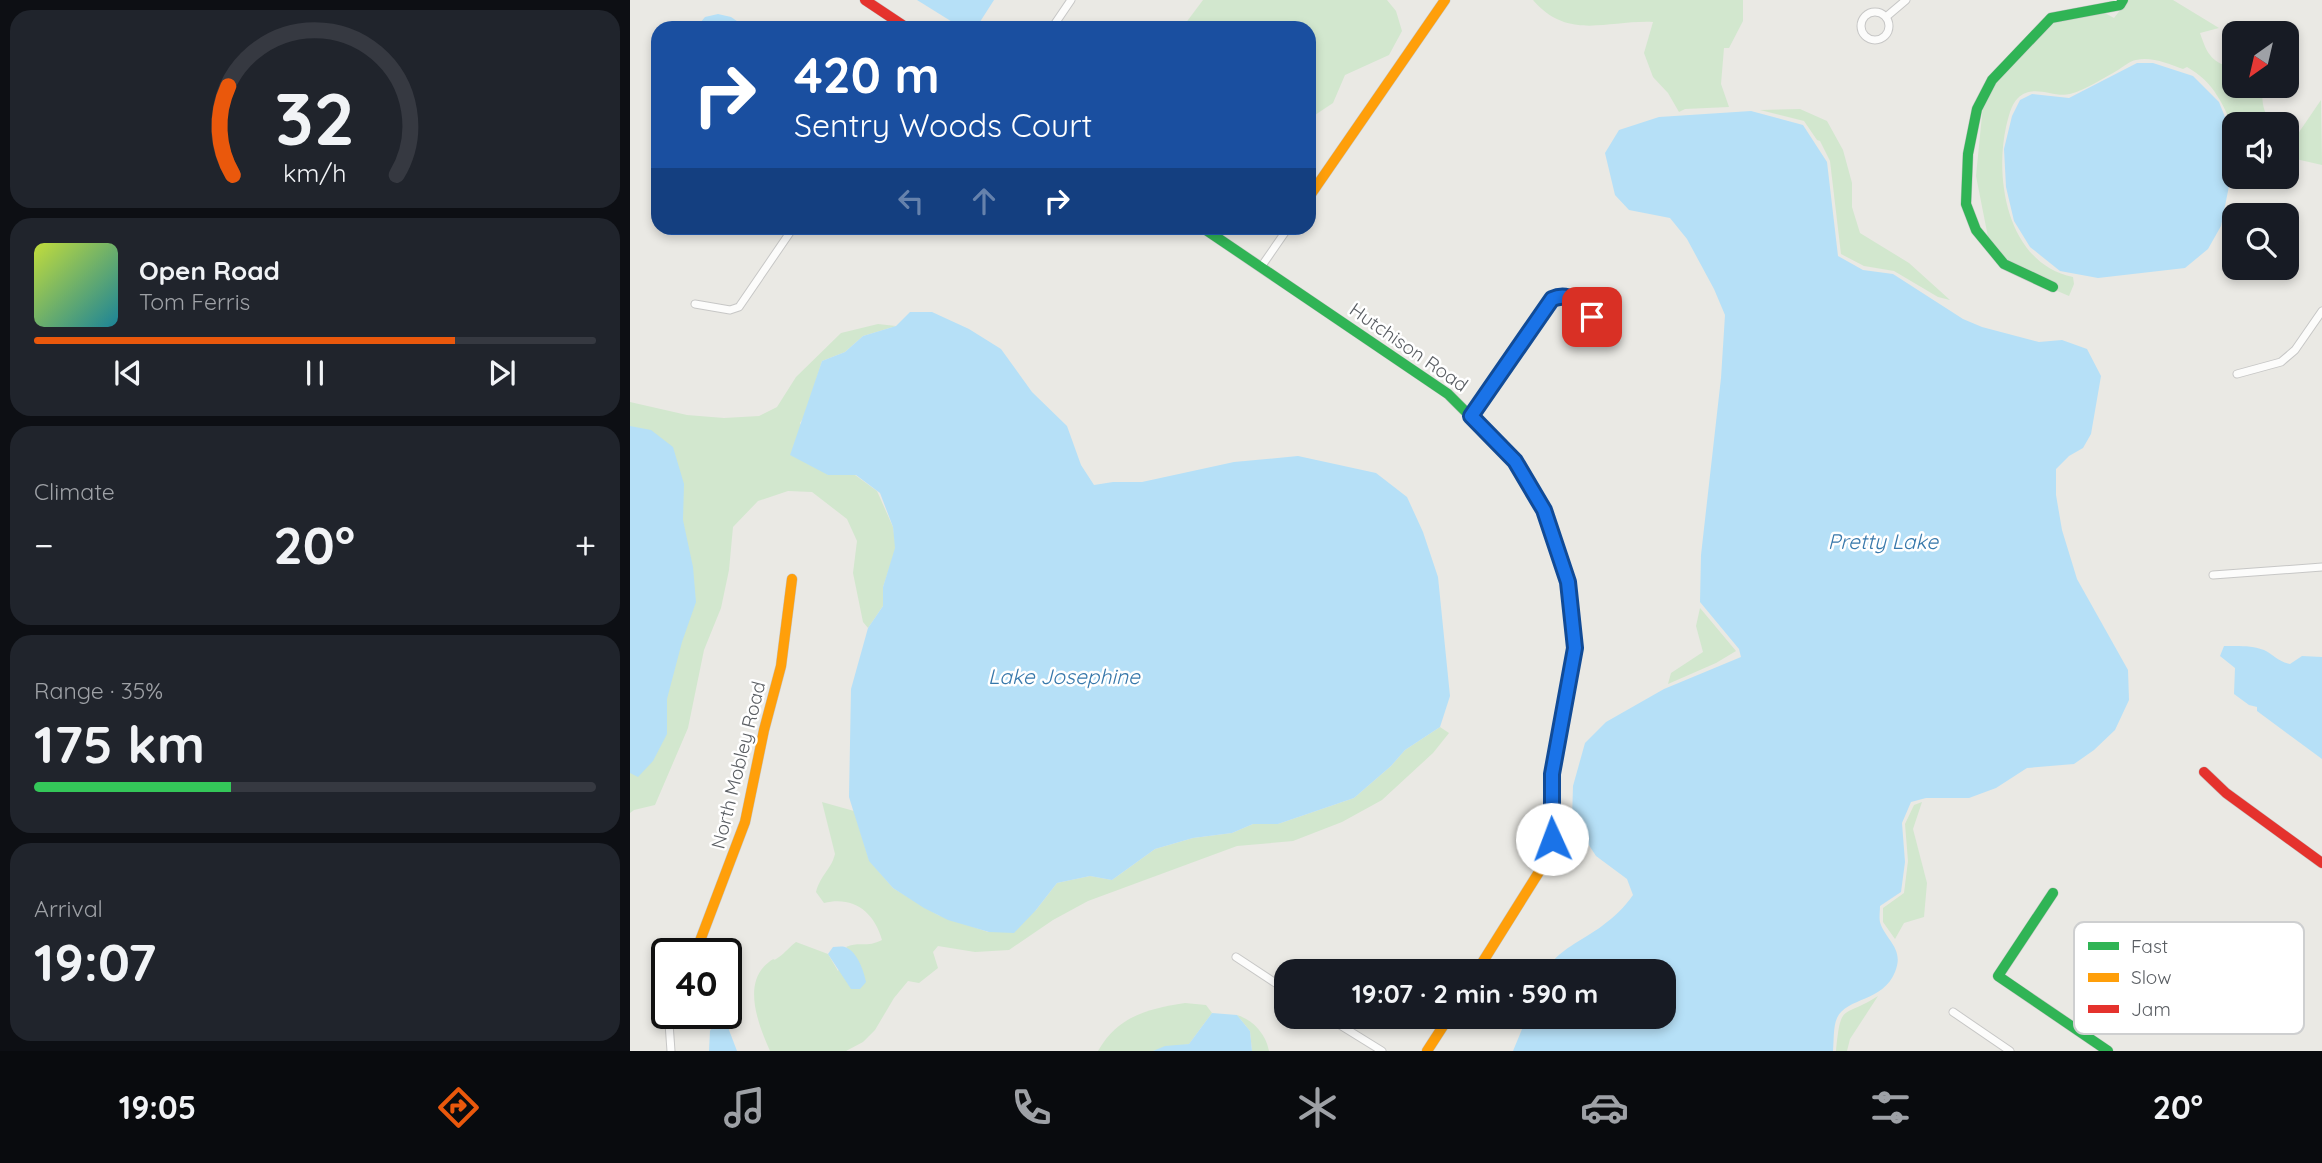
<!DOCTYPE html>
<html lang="en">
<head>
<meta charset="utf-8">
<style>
	:root { --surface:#171b24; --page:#20242c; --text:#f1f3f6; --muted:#9ea1a6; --line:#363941; --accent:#ea580c }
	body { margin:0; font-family:Quicksand,sans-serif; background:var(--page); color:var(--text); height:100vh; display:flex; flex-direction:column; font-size:26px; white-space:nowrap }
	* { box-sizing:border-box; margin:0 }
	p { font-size:23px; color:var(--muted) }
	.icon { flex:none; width:38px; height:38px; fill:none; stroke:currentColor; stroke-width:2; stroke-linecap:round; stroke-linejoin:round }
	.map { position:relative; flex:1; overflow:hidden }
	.side { display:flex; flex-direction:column; gap:10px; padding:10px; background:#0d0f14; width:630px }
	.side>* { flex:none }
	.banner { position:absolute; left:21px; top:21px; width:665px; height:214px; border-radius:21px; box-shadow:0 4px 10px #0003; background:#1a4fa0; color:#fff; overflow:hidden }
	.needle { width:46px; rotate:214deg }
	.controls { position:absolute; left:1592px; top:21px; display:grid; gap:14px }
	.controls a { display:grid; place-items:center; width:77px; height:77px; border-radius:14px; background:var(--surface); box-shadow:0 4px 10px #0003; font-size:35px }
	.speed { position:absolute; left:21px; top:938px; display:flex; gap:14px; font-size:35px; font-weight:700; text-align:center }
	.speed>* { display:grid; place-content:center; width:91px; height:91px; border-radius:50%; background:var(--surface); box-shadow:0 4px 10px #0003; line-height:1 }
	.speed .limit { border:4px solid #111; border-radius:10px; background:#fff; color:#111 }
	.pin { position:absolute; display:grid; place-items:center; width:60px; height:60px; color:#fff; margin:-30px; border-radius:14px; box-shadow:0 4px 10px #0006 }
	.me { position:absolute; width:77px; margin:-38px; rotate:358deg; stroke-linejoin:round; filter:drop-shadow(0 0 5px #0008) }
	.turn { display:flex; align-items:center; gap:24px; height:147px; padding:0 28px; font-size:32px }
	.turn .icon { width:91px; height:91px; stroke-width:2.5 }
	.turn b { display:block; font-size:49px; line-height:60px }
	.lanes { display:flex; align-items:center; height:66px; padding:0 28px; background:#0003; justify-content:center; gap:35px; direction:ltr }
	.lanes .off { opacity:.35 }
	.big { font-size:52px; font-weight:700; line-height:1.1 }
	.side .widget { flex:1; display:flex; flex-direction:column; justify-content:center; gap:10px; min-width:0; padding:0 24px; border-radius:21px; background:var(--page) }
	.side .dial { align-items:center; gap:0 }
	.dial svg { height:182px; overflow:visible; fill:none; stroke:var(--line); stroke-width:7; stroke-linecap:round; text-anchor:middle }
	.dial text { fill:var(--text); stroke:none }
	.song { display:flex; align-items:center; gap:21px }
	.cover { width:84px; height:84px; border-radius:10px; background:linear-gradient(135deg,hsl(70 70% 55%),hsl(190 70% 35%)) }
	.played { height:7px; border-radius:4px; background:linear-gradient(90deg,var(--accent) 75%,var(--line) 75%) }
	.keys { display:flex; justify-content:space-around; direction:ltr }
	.heat { display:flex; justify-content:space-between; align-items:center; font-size:38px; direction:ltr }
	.charge { height:10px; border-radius:5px; background:linear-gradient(90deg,#34c759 35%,var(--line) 0) }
	.trip { position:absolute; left:644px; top:959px; width:402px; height:70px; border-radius:21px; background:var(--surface); box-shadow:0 4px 10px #0003; font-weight:700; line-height:70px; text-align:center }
	.dock { display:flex; height:112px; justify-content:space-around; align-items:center; background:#090b0e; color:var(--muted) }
	.dock .icon { width:49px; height:49px }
	.dock .current { color:var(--accent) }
	.dock b { font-size:32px; color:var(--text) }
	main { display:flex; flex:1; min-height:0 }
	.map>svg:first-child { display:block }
	.green { fill:#d2e7ce }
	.water { fill:#b6e0f7 }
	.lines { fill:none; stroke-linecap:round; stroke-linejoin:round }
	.street-casing { stroke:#c7c7c6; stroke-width:9 }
	.fast-casing { stroke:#c5c6c5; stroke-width:11 }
	.slow-casing { stroke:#c5c6c5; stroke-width:11 }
	.jam-casing { stroke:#c5c6c5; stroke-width:11 }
	.street { stroke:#fcfcfb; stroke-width:7 }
	.fast { stroke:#30b455; stroke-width:10 }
	.slow { stroke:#ff9f0a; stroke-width:10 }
	.jam { stroke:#e5322d; stroke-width:10 }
	.route-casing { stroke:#114b97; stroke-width:18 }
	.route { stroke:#1a73e8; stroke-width:12 }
	.labels { text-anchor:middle; stroke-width:5; stroke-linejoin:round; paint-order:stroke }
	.street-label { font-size:19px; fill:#5a5e63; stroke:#fff }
	.water-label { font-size:21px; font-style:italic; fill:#3778ab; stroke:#fff }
	.key { fill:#fff; stroke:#cecfd0; stroke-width:2 }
	.key-label { font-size:19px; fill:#5a5e63 }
</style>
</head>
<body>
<main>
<section class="side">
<div class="widget dial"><svg viewBox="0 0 100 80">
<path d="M14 69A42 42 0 1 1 86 69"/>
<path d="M14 69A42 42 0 0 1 12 30" stroke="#ea580c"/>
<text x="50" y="56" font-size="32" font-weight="700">32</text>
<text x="50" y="72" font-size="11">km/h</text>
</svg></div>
<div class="widget">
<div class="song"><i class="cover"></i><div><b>Open Road</b><p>Tom Ferris</p></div></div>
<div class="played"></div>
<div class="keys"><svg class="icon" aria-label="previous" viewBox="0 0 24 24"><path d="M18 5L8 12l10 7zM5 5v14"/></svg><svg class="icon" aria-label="pause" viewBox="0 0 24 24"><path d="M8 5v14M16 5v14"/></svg><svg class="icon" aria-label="next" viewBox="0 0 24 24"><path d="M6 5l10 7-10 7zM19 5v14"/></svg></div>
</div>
<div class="widget"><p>Climate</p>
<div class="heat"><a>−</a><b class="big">20°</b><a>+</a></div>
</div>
<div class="widget"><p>Range · 35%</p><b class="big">175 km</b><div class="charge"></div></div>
<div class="widget"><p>Arrival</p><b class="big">19:07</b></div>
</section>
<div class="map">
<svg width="1692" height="1051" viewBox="0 0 1692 1051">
	<rect width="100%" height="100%" fill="#eae9e4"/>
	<g class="green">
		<polygon points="573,0 757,0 766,11 772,31 759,55 715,75 703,103 679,119 679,28 552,28"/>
		<path d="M903 0H1113V21L1099 48H1094L1091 84 1099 107 1055 109 1049 112 1038 93 1023 77 1014 53 1023 22C977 20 938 41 903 0Z"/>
		<path d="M1498 0H1543L1589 28 1570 33C1578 57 1582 61 1605 70V86H1633C1631 101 1633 112 1642 124H1605V132C1593 104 1584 82 1557 67L1553 69C1539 64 1521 56 1506 60 1500 61 1493 67 1488 70 1474 78 1455 90 1440 94 1423 98 1403 83 1388 98 1381 104 1378 119 1376 127 1364 182 1379 264 1443 277L1444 284 1439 296 1425 290 1428 284 1377 261 1358 237 1346 176 1353 105 1365 82 1423 22 1473 12 1484 18Z"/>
		<polygon points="1691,100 1692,165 1657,157 1657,138 1663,141"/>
		<polygon points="1170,109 1197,121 1213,150 1222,183 1222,207 1230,233 1279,263 1320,300 1308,297 1264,271 1234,266 1211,254 1200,161 1190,141 1187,140 1174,121 1130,110"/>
		<polygon points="248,324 266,326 233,336 215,352 192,361 175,415 170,423 198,475 225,475 247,491 263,527 266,548 253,587 253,606 238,628 233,622 223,573 227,541 217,519 182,492 158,491 128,501 103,527 99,570 91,608 74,650 58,728 25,805 4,810 0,813 0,402 57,415 94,418 129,416 147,407 166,377 211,333"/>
		<polygon points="1070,608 1106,651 1086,663 1038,684 1041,673 1073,652 1066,626"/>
		<path d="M810 727 819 733 803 753 752 800 712 822 663 841 607 846 458 901 423 920 379 950 345 952 308 946 303 952 308 968 289 983 278 981 264 998 245 1030 233 1042 216 1051H140C129 1026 111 983 139 962 147 956 141 963 149 957 155 953 159 947 166 942L198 954 208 971 223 953 216 947C229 941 237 948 252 940 244 912 224 896 194 903L186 892C191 874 201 870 205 854L192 802 224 811 239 860 263 888 308 915 358 932 406 910 427 883 460 876 482 880 525 849 563 838 602 833 623 824H648L724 798 761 766 775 750Z"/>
		<polygon points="1292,802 1283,829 1297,883 1294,917 1274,923 1265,939 1253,922 1253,908 1274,893 1278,861 1275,824 1284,805"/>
		<path d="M1248 996 1220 1039 1217 1051H1206C1211 1001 1212 1019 1248 996Z"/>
		<path d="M555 1003 576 1005 582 1013 559 1044 523 1051H468C488 1016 517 1009 555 1003Z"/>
		<path d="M607 1015C623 1020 636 1034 639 1051H622L620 1031Z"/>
	</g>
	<g class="water">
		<polygon points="287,0 364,0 346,28 332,28"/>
		<polygon points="88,14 101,17 117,28 66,28 75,17"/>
		<polygon points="1507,63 1523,63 1563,76 1589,102 1603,137 1603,166 1591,226 1578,249 1555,268 1468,278 1430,271 1400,247 1384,221 1376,187 1374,149 1382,116 1390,100 1402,94 1439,98"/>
		<path d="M1121 111 1173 125 1197 162 1208 256 1233 270 1263 274 1333 319 1352 327 1409 342 1432 340 1457 349 1471 376 1461 434 1453 448 1439 456 1426 469V495L1432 530 1447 579 1498 670 1499 700 1485 730 1464 750 1444 764 1397 768 1366 788 1339 798H1296L1281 802 1272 823 1275 862 1271 892 1250 906C1250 911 1249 918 1250 922 1255 940 1275 948 1265 972 1253 1002 1217 997 1207 1018 1203 1027 1204 1041 1203 1051H883L897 1017H1034V971H917C925 951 955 939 972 926 984 917 994 908 1003 895L997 879 966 856 942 819 943 786 955 743 976 722 1034 689 1111 657 1109 649 1070 602 1071 555 1091 378 1095 315 1084 289 1057 239 1040 218 999 210 985 195 975 153 989 130 1029 117Z"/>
		<polygon points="280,312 302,312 339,329 371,349 402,392 437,426 451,465 464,485 483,482 512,482 604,462 668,456 746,473 777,497 793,532 808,577 820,696 810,727 775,750 761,766 724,798 648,824 623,824 602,833 563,838 525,849 482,880 460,876 427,883 406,910 384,933 359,932 318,920 294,908 263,888 239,861 219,797 221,689 238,628 253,606 253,587 265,548 263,527 250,493 226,475 198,475 160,455 192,361 215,352 233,336 266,326"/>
		<polygon points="0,426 21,430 43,447 54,484 53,520 63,567 66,602 52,642 37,699 37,734 23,761 8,777 0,773"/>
		<path d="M1594 646C1607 646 1622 645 1634 650 1644 655 1649 662 1660 664L1672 656 1692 657V759L1627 711V707L1619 705 1604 694 1605 668 1590 656Z"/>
		<path d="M203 947C207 947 211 946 215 947 227 951 234 971 236 982L230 989H221L198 954Z"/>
		<polygon points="582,1013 607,1015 620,1031 622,1051 523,1051 535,1046 559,1044"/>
		<polygon points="102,1016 99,1030 107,1051 79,1051 80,1031 87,1019"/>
	</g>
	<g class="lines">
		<g class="street-casing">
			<g id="street">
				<circle cx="1245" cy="26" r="14"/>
				<polyline points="1256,17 1276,0"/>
				<polyline points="422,28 441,0"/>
				<polyline points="631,267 658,228"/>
				<polyline points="65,304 100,310 109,307 163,228"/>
				<polyline points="1607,374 1651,362 1665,350 1692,311"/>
				<polyline points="1583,575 1692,567"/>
				<polyline points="606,957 656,990"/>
				<polyline points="1323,1012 1380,1051"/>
				<polyline points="697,1017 752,1051"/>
				<polyline points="41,1051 39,1023 42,1013"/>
			</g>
		</g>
		<g class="fast-casing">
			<g id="fast">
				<polyline points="573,228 818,394 885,461 914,510 938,582 945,648 942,664"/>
				<polyline points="1423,287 1374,264 1346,230 1336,204 1338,154 1347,109 1362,80 1421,18 1490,5 1493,0"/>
				<polyline points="1423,893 1368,976 1478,1051"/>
			</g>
		</g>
		<g class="slow-casing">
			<g id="slow">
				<polyline points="679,197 815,0"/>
				<path d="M841 416 922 299C944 292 957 309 967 327"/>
				<polyline points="65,954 115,822 134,730 151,666 162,579"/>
				<polyline points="847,971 919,856 922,839 922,774 942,664"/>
				<polyline points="797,1051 819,1017"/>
			</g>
		</g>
		<g class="jam-casing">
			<g id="jam">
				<polyline points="235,0 277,28"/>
				<polyline points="1574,772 1596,793 1692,863"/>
			</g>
		</g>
		<use href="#street" class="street"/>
		<use href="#fast" class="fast"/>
		<use href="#slow" class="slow"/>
		<use href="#jam" class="jam"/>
	</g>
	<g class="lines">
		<g class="route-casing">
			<path id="route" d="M922 839V774L945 648 938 582 914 510 885 461 841 416 922 299C940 291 950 304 962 317"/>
		</g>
		<use href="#route" class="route"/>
	</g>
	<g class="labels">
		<g class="street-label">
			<text transform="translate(779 347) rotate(35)" y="7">Hutchison Road</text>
			<text transform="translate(108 765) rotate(-76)" y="7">North Mobley Road</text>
		</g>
		<g class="water-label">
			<text x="1253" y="549">Pretty Lake</text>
			<text x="434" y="684">Lake Josephine</text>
		</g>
	</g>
	<rect x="1444" y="922" width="230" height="112" rx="10" class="key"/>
	<rect x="1458" y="942" width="31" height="8" fill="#30b455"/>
	<rect x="1458" y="973" width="31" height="9" fill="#ff9f0a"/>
	<rect x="1458" y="1005" width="31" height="8" fill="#e5322d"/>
	<g class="key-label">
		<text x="1501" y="953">Fast</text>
		<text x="1501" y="984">Slow</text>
		<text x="1501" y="1016">Jam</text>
	</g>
</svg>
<div class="controls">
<a><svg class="needle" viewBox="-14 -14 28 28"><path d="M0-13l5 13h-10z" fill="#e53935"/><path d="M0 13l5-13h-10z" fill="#9ea1a6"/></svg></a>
<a><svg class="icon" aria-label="sound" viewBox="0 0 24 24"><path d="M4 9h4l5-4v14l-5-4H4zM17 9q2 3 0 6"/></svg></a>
<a><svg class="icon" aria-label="search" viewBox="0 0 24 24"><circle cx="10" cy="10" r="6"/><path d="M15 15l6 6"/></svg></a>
</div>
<div class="speed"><div class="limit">40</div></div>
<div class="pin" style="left:962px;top:317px;background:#d93025"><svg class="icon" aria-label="arrive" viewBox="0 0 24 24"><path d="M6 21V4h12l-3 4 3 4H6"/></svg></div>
<svg class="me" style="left:922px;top:839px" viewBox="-20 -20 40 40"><circle r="19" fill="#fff"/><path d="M0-13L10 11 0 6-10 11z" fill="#1a73e8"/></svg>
<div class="trip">19:07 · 2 min · 590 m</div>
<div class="banner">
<div class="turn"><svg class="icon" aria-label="right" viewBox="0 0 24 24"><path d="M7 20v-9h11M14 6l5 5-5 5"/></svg><div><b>420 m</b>Sentry Woods Court</div></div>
<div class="lanes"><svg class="icon off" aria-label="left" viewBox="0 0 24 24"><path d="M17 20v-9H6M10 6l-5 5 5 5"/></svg><svg class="icon off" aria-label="ahead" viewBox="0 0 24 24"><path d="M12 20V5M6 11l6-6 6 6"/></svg><svg class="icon" aria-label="right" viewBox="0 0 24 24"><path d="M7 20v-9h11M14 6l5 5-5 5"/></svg></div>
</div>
</div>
</main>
<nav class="dock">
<b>19:05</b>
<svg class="icon current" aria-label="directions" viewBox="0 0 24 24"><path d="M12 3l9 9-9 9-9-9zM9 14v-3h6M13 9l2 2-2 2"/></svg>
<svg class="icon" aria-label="music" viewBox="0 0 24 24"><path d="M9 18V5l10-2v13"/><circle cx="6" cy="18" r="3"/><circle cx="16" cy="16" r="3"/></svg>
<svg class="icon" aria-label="phone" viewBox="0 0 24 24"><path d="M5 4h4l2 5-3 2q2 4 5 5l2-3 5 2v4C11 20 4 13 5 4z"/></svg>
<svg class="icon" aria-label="climate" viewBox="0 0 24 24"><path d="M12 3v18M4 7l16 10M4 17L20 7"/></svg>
<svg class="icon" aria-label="car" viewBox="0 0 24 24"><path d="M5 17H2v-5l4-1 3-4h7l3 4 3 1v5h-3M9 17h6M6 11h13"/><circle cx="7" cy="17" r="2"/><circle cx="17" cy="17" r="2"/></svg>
<svg class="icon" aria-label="filters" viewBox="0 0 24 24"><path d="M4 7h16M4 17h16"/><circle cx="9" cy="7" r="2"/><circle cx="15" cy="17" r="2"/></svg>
<b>20°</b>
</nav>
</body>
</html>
